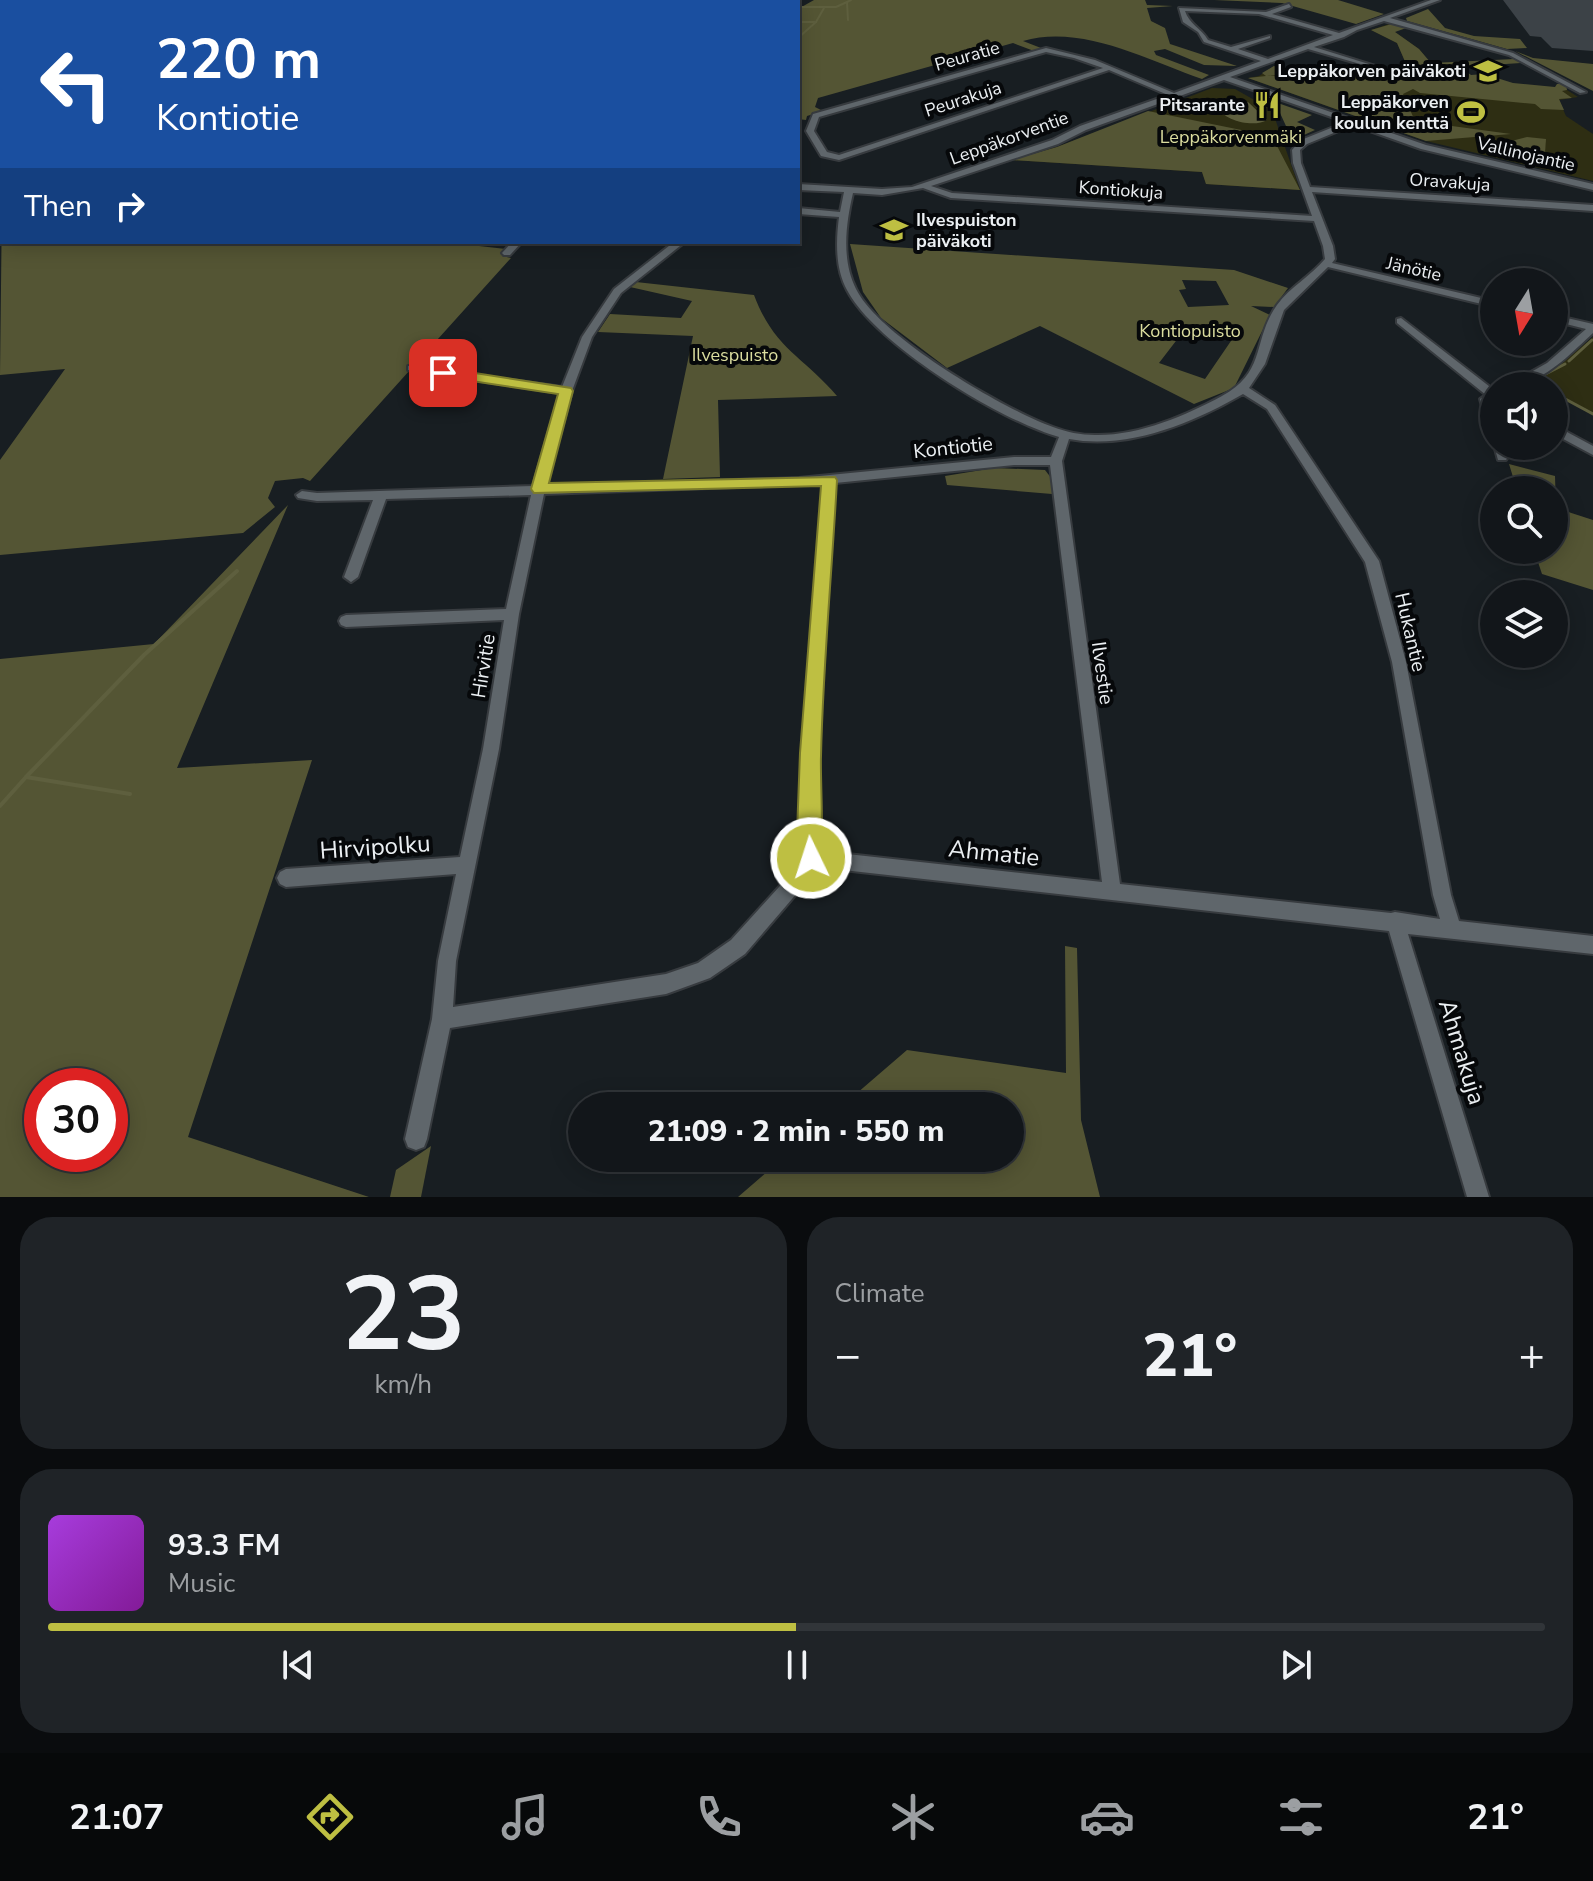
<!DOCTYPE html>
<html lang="en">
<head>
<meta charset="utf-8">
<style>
	:root { --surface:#12161a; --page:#1f2327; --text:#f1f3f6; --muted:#9c9fa2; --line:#313539; --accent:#bebf42 }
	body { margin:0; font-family:"Nunito Sans",sans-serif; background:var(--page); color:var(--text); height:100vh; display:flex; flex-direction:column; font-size:30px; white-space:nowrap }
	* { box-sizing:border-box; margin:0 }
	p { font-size:26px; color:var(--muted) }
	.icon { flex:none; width:44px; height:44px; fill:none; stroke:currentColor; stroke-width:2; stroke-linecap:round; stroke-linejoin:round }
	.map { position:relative; height:1197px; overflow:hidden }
	.side { display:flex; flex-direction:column; gap:20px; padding:20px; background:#0a0c0e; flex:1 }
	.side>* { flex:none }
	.banner { position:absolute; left:0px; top:0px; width:800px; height:244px; box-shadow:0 4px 20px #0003,0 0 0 2px var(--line); background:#1a4fa0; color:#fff; overflow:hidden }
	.needle { width:52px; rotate:191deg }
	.tools { position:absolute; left:1480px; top:268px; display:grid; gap:16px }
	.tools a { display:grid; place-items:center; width:88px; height:88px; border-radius:50%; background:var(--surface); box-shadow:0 4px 20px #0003,0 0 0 2px var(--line); font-size:40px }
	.speed { position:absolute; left:24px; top:1068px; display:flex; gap:16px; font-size:40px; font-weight:700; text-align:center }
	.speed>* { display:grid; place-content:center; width:104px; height:104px; border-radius:50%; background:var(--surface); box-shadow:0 4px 20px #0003,0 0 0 2px var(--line); line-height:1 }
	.speed .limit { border:12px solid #d22; background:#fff; color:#111 }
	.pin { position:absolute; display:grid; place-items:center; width:68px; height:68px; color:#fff; margin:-34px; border-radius:16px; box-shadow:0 4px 12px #0006 }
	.me { position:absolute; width:88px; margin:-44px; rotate:356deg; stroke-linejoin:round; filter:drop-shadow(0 0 6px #0008) }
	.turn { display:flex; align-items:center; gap:28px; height:168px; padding:0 24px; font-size:36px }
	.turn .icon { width:104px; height:104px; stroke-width:2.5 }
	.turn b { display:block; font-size:56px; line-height:68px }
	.then { display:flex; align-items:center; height:76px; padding:0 24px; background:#0003; gap:16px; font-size:30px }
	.big { font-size:60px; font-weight:800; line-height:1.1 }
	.side .widget { flex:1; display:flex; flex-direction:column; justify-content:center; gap:12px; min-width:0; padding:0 28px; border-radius:32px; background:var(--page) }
	.side .dial { align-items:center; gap:0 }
	.dial b { font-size:104px; line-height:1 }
	.song { display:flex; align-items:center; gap:24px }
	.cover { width:96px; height:96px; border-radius:12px; background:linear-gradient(135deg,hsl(280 70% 55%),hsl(290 70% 35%)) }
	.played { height:8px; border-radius:4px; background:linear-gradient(90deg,var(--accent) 50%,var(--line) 50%) }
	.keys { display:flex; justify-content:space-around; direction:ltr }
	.heat { display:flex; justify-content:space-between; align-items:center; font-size:44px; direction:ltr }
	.side .tiles { flex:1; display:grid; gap:20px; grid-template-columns:1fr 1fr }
	.widget:last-child { grid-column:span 2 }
	.trip { position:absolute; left:568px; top:1092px; width:456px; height:80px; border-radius:40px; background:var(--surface); box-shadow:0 4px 20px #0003,0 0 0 2px var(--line); font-weight:800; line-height:80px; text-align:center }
	.menu { display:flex; height:128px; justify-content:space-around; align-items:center; background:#07090a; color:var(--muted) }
	.menu .icon { width:56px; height:56px }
	.menu .active { color:var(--accent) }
	.menu b { font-size:36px; color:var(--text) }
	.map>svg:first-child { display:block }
	.green { fill:#2e2e13 }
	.forest { fill:#545534; fill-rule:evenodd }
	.water { fill:#5e5f3e }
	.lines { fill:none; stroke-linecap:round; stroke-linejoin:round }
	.stream-far2 { stroke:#5e5f3e; stroke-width:2 }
	.stream-far1 { stroke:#5e5f3e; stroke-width:3 }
	.stream { stroke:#5e5f3e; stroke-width:4 }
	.building { fill:#3c4247 }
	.minor-casing { stroke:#373b3f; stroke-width:4 }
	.highway-casing { stroke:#373b3f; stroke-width:4 }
	.minor { fill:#5f666b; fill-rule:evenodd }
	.highway { fill:#36b8fc; fill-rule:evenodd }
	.route { fill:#bebf42; stroke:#7c7c2b; stroke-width:2 }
	.labels { text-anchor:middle; stroke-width:8; stroke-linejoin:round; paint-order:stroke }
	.far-street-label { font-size:18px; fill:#ebeff2; stroke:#06080a }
	.far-poi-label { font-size:18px; font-weight:bold; fill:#ebeff2; stroke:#06080a; text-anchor:end }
	.far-park-label { font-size:18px; fill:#dbdd9f; stroke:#06080a }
	.street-label { font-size:20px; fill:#ebeff2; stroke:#06080a }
	.near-street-label { font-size:24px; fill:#ebeff2; stroke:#06080a }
</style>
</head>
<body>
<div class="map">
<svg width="1593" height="1197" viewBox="0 0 1593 1197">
	<rect width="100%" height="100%" fill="#181e22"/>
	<g class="green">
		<polygon points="1392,23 1395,32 1419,49 1442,78 1548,91 1567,90 1578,97 1559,100 1566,116 1593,134 1593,181 1426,141 1248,78 1259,76 1274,66 1296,73 1315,73 1314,71 1410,73 1397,43 1371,30"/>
		<polygon points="1212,88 1235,89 1272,110 1300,190 1206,184 1202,172 1012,160 1057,147"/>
		<polygon points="1593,337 1593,415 1554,394 1554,386 1539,386 1529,380 1562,363"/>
	</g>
	<g class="forest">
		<path d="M814 0H1145L1147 5 1173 6 1147 8 1151 21 1165 28 1170 44 1237 66 1204 65 1165 49 1154 51 1156 55 1209 75 1202 79C1147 60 1082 24 1023 41L1041 48 1034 51 1013 43 818 98 815 107 823 111 807 116 806 120 798 119V9Z"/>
		<polygon points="1214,0 1338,0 1384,14 1356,24 1282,3"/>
		<polygon points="1428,9 1445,28 1474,36 1520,39 1527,48 1507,49 1407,21 1406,18"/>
		<polygon points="1395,23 1409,27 1395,32 1419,49 1431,63 1514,59 1521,63 1460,67 1471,75 1484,74 1513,83 1555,87 1557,84 1566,84 1567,90 1562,91 1572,98 1559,99 1564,110 1541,109 1535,104 1420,93 1413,89 1403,94 1415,121 1511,134 1426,141 1248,78 1266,76 1262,73 1274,66 1296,73 1267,76 1410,73 1397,43 1371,30"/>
		<polygon points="1515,51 1533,58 1593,64 1593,91"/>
		<polygon points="1275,102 1312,115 1297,122 1315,130 1295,139 1291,137"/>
		<polygon points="1148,111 1281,138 1276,144 1300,190 1206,184 1202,172 1012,160 1057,147"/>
		<polygon points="1527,137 1546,139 1545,153 1536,156 1492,146"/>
		<polygon points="2,198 2,242 472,242 470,245 506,249 502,256 511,258 310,481 303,478 275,481 268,498 275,507 243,533 0,555 0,460 65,369 0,375"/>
		<path d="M850 244 1234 270 1288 288 1274 307 1251 306 1270 315 1234 388 1194 404 1040 326 947 368 881 318 863 292ZM1182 280 1216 281 1229 305 1188 307 1179 290 1186 289ZM1189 324 1233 338 1205 379 1159 363Z"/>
		<path d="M636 282 754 295C774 349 804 357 837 396L718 400 720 477 663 479 693 336 598 332 610 314 681 318 692 301 630 287Z"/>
		<polygon points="1509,464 1555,476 1556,508 1593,520 1593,590 1542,574 1534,550 1554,550 1554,490 1517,490"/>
		<polygon points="994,468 1045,470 1052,479 1052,494 947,485 945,476"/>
		<path d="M288 505 177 768 312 760 188 1137 369 1197H0V659L154 644ZM42 1086H110V1154H42Z"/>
		<polygon points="1065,946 1077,948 1081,1120 1100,1197 738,1197 783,1158 1010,1158 1010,1106 842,1106 907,1050 1066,1073"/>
		<polygon points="431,1146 421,1197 390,1197 396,1170"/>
	</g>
	<path class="water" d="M1227 100 1248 102 1267 120C1254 128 1223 121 1217 106Z"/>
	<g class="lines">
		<g class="stream-far2">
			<polyline points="643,0 651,2"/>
			<polyline points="617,2 620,0"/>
			<polyline points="798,7 836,7 847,2"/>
			<polyline points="848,20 847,2 851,0"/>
			<polyline points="798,22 816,22"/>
			<polyline points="798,38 816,22 824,8"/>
		</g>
		<g class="stream-far1">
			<polyline points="1569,361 1592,340"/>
			<polyline points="1542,386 1532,381 1565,364"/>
			<polyline points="1554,393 1593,414"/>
		</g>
		<g class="stream">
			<polyline points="26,777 144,655 237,571"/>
			<polyline points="0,806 26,777 130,794"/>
		</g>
	</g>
	<polygon class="building" points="1503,0 1593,0 1593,51 1552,48 1541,37 1530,36"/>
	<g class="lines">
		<g class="minor-casing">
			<g id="minor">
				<path d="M1431 0H1440L1390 18 1513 53 1586 92 1580 93 1509 55 1384 21 1357 30 1344 37 1314 47 1388 70V72L1308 49 1230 77 1426 145 1593 184V190L1421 149 1353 125 1307 144 1300 150 1301 163 1310 187 1593 205V211L1312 192 1333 246 1335 259 1332 263 1494 301V307L1328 267 1284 310 1265 364 1249 388 1275 405 1379 561 1406 662 1451 895 1459 921 1593 936V954L1408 934 1489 1197H1467L1389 931 816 867 810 878 745 954 710 978 666 994 450 1028 427 1139 424 1147 416 1150 408 1147 405 1139 432 1019 438 961 456 874 286 887 280 884 277 878 280 872 286 869 460 857 483 749 504 620 346 627 341 625 339 621 341 617 346 615 506 609 531 495 386 499 358 577 351 582 344 577 373 500 317 501 298 498 296 495 302 491 317 493 533 486 560 393 412 371 408 370V366L562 387 582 337 614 289 674 242H685L621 293 592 337 572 391 546 486 799 478 1014 457H1051L1059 437C1001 421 875 344 847 290 835 268 836 241 839 217L798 214V208L840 212 844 192 798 190V184L882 189 912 187 1052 140 1080 126 1168 95 1109 70 839 160 821 156 806 131 813 114 1046 48 1095 60 1174 93 1261 61 1204 42 1198 32 1183 22 1179 8 1266 12 1289 4 1291 7 1272 14 1339 33ZM1185 11 1259 14 1333 35 1268 59 1238 49 1270 38V36L1231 47 1208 40C1201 28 1189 24 1185 11ZM1046 52 1074 58 1103 68 839 155 827 152 814 131 819 117ZM1224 80 1346 122 1301 140 1292 150 1293 163 1312 216 952 193 931 186 1058 144 1086 130ZM923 188 951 198 1314 221 1323 246 1325 259C1311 276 1290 287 1277 305 1252 340 1267 372 1222 396 1185 416 1138 436 1095 435 1081 435 1066 432 1053 427 1003 409 879 336 856 289 841 259 846 223 853 193L882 195ZM1243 394 1267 409 1365 562 1392 662 1433 895 1440 919 1395 912 1391 913 1120 884 1062 461 1069 439C1128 450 1193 423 1243 394ZM1014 465H1050L1102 882 820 851 817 771 835 483ZM823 484 801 771 802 857 798 866 731 940 698 963 666 974 453 1007 456 961 499 749 519 614 544 494Z"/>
				<rect x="0" y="135" width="2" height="4"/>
				<polygon points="512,242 522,242 510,255 504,255 502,253"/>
				<path d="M1554 315 1593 324V333C1569 355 1541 386 1506 386L1547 363 1586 329 1554 321Z"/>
				<polygon points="1401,318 1494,390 1492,400 1494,432 1488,428 1480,399 1486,395 1397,323 1397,319"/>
				<polygon points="1554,425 1593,446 1593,455 1554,434"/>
				<polygon points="1494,445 1505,446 1508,457 1506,460 1498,460"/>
			</g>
		</g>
		<g class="highway-casing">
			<g id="highway">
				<polygon points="156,0 171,0 154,2"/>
				<polygon points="179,0 194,0 177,2"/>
				<polygon points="0,57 2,57 0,64"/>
			</g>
		</g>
		<use href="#minor" class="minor"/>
		<use href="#highway" class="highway"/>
	</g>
	<path class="route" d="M443 368 571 388 573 391 549 483 835 477 837 480C832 572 823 664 821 756 820 776 825 854 819 866L811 869 803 866 797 833 800 753 821 486 534 493 531 489 558 394 438 376V370Z"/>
	<defs>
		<g id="school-bare" transform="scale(2.16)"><path d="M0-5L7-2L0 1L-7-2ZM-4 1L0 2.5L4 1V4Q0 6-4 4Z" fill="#bebf42" stroke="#06080a" stroke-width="2.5" paint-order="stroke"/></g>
		<g id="restaurant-bare" transform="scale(2.16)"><path d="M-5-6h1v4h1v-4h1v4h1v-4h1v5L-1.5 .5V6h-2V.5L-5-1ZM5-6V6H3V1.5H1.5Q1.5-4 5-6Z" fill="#bebf42" stroke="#06080a" stroke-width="2.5" paint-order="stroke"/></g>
		<g id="stadium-bare" transform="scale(2.16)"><path d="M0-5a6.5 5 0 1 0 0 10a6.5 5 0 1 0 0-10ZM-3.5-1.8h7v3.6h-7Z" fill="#bebf42" stroke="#06080a" stroke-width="2.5" paint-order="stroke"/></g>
	</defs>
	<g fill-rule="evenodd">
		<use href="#school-bare" x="1488" y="71"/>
		<use href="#restaurant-bare" x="1267" y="105"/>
		<use href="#stadium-bare" x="1471" y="112"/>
		<use href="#school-bare" x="894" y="230"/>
	</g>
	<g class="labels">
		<g class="far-street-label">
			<text transform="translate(967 56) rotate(-16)" y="6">Peuratie</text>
			<text transform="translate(963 99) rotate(-18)" y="6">Peurakuja</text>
			<text transform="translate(1009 138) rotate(-20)" y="6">Leppäkorventie</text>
			<text transform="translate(1526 154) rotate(13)" y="6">Vallinojantie</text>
			<text transform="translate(1450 182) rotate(4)" y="6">Oravakuja</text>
			<text transform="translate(1121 190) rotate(4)" y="6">Kontiokuja</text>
			<text transform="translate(1414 269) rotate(13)" y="6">Jänötie</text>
		</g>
		<g class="far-poi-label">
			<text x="1466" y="77">Leppäkorven päiväkoti</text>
			<text x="1449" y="108">Leppäkorven<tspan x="1449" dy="21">koulun kenttä</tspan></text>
			<text x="1245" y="111">Pitsarante</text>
			<text x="916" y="226" text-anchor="start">Ilvespuiston<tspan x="916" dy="21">päiväkoti</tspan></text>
		</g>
		<g class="far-park-label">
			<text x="1231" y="143">Leppäkorvenmäki</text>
			<text x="1190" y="337">Kontiopuisto</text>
			<text x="735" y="361">Ilvespuisto</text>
		</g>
		<g class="street-label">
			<text transform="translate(953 447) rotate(-6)" y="7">Kontiotie</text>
			<text transform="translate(1411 632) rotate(77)" y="7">Hukantie</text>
			<text transform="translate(483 666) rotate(-81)" y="7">Hirvitie</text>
			<text transform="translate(1103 673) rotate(82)" y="7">Ilvestie</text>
		</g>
		<g class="near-street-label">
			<text transform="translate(375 847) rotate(-4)" y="8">Hirvipolku</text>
			<text transform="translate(994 853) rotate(6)" y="8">Ahmatie</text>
			<text transform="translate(1462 1052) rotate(73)" y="8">Ahmakuja</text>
		</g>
	</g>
</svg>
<div class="tools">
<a><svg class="needle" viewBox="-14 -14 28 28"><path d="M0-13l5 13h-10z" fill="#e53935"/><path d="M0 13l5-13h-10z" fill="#9c9fa2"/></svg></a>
<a><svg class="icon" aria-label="sound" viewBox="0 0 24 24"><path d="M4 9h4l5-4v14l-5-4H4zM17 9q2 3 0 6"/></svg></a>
<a><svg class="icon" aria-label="search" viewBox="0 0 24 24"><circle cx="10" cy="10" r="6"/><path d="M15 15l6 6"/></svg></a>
<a><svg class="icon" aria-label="layers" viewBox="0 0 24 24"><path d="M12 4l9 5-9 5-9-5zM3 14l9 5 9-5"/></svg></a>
</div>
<div class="speed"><div class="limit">30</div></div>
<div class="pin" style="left:443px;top:373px;background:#d93025"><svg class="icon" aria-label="arrive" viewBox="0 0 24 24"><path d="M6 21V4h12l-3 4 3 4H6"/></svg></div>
<svg class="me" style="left:811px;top:858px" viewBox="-20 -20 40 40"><circle r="17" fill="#bebf42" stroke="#fff" stroke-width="3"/><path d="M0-11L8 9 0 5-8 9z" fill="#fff"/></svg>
<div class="trip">21:09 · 2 min · 550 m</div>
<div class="banner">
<div class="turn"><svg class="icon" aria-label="left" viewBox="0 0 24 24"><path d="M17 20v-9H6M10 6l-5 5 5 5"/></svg><div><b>220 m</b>Kontiotie</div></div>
<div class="then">Then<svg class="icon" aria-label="right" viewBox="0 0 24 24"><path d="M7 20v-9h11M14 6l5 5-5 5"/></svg></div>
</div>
</div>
<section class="side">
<div class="tiles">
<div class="widget dial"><b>23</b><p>km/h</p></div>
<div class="widget"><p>Climate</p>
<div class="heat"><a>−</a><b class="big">21°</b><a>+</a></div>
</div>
<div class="widget">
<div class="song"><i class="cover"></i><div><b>93.3 FM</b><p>Music</p></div></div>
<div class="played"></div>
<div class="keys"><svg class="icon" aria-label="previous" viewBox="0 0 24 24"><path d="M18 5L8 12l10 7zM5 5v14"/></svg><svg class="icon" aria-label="pause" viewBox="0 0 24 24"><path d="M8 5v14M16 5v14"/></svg><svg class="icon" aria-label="next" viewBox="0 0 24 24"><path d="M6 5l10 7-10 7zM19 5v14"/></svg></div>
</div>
</div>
</section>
<nav class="menu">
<b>21:07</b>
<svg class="icon active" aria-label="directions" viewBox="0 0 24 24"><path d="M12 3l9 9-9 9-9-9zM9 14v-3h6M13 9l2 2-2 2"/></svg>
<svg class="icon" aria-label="music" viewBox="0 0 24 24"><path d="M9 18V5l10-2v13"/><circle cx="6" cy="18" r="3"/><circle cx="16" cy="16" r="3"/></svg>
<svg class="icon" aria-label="phone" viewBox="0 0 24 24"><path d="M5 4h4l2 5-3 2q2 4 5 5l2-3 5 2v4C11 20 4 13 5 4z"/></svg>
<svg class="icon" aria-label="climate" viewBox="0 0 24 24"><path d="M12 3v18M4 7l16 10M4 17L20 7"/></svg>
<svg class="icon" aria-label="car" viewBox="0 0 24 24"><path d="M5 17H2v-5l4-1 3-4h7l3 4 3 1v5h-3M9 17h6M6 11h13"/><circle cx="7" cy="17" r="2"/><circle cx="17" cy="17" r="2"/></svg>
<svg class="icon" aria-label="filters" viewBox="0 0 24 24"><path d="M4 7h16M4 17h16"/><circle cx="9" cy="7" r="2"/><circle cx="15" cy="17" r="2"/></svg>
<b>21°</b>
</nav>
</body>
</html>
